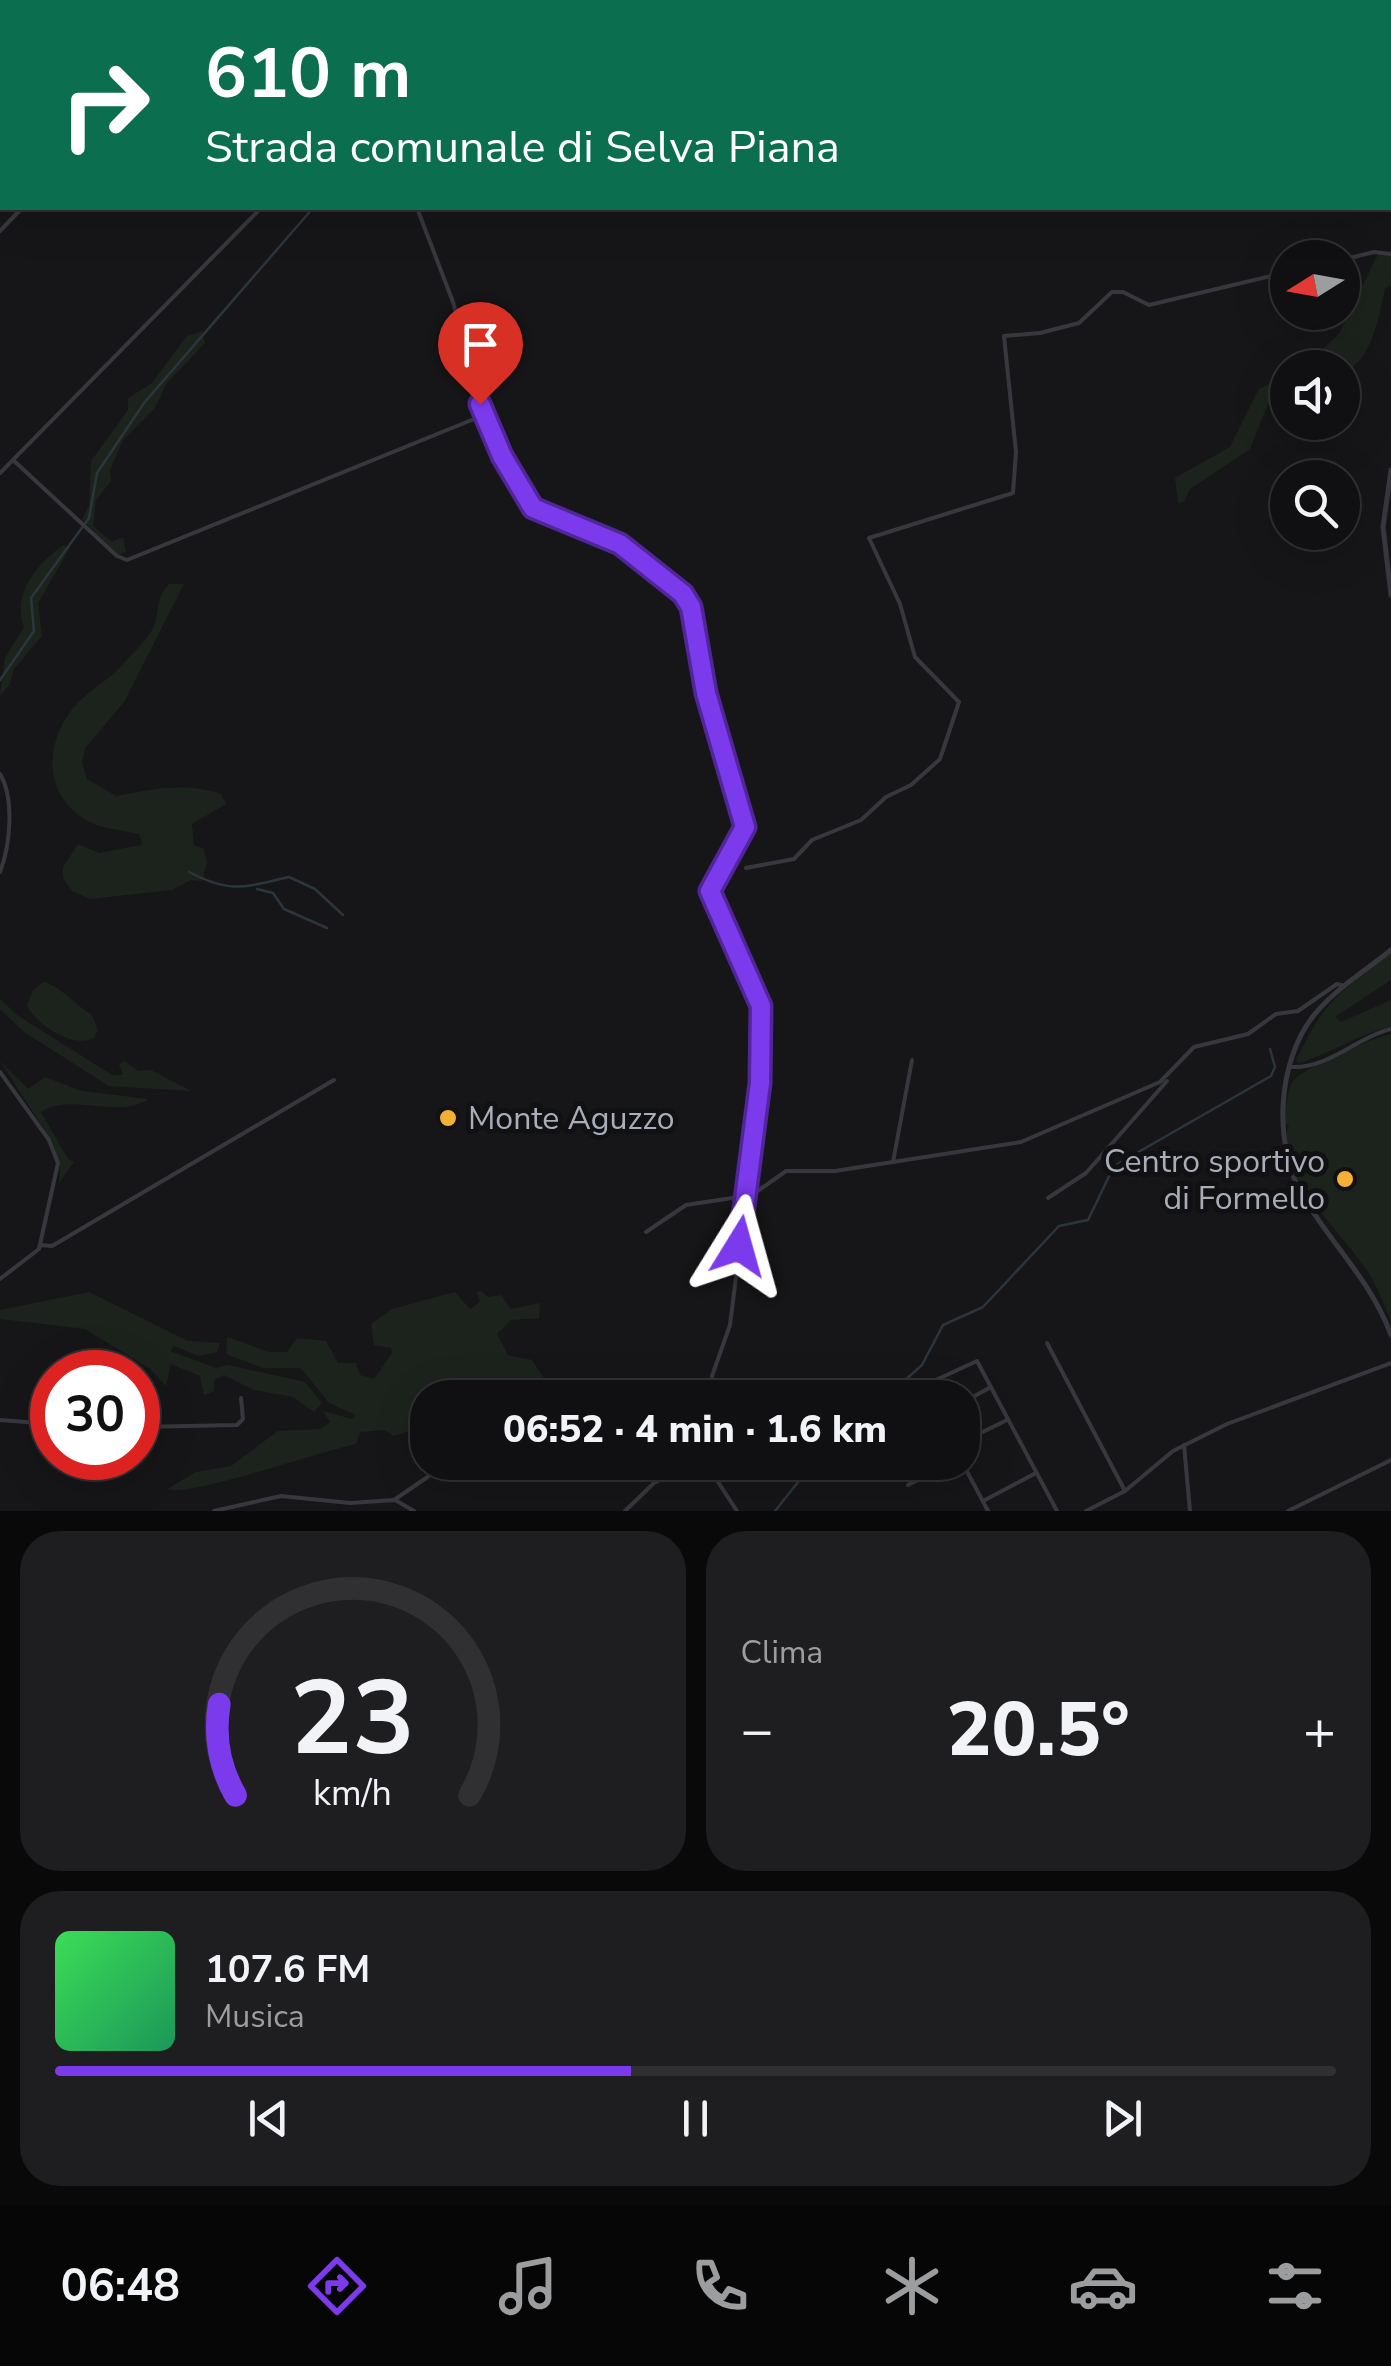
<!DOCTYPE html>
<html lang="it">
<head>
<meta charset="utf-8">
<style>
	:root { --surface:#101012; --page:#1e1e20; --text:#f1f3f6; --muted:#9c9d9f; --line:#303032; --accent:#7c3aed }
	body { margin:0; font-family:"Nunito Sans",sans-serif; background:var(--page); color:var(--text); height:100vh; display:flex; flex-direction:column; font-size:38px; white-space:nowrap }
	* { box-sizing:border-box; margin:0 }
	p { font-size:32px; color:var(--muted) }
	.icon { flex:none; width:55px; height:55px; fill:none; stroke:currentColor; stroke-width:2; stroke-linecap:round; stroke-linejoin:round }
	.map { position:relative; height:1511px; overflow:hidden }
	.side { display:flex; flex-direction:column; gap:20px; padding:20px; background:#09090a; flex:1 }
	.side>* { flex:none }
	.hud { position:absolute; left:0px; top:0px; width:1392px; height:210px; box-shadow:0 10px 40px #0002,0 0 0 2px var(--line); background:#0b6e4f; color:#fff; overflow:hidden }
	.needle { width:65px; rotate:259deg }
	.fabs { position:absolute; left:1270px; top:240px; display:grid; gap:20px }
	.fabs a { display:grid; place-items:center; width:90px; height:90px; border-radius:50%; background:var(--surface); box-shadow:0 10px 40px #0002,0 0 0 2px var(--line); font-size:50px }
	.speed { position:absolute; left:30px; top:1350px; display:flex; gap:20px; font-size:50px; font-weight:700; text-align:center }
	.speed>* { display:grid; place-content:center; width:130px; height:130px; border-radius:50%; background:var(--surface); box-shadow:0 10px 40px #0002,0 0 0 2px var(--line); line-height:1 }
	.speed .limit { border:15px solid #d22; background:#fff; color:#111 }
	.pin { position:absolute; display:grid; place-items:center; width:85px; height:85px; color:#fff; margin:-102px -42px; border-radius:50% 50% 50% 0; rotate:-45deg; box-shadow:0 0 10px #0007 }
	.pin .icon { rotate:45deg }
	.me { position:absolute; width:110px; margin:-55px; rotate:8deg; stroke-linejoin:round; filter:drop-shadow(0 0 8px #0008) }
	.turn { display:flex; align-items:center; gap:35px; height:210px; padding:0 40px; font-size:45px }
	.turn .icon { width:130px; height:130px; stroke-width:2.5 }
	.turn b { display:block; font-size:70px; line-height:85px }
	.big { font-size:75px; font-weight:800; line-height:1.1 }
	.side .widget { flex:1; display:flex; flex-direction:column; justify-content:center; gap:15px; min-width:0; padding:0 35px; border-radius:40px; background:var(--page) }
	.side .dial { align-items:center; gap:0 }
	.dial svg { height:260px; overflow:visible; fill:none; stroke:var(--line); stroke-width:7; stroke-linecap:round; text-anchor:middle }
	.dial text { fill:var(--text); stroke:none }
	.song { display:flex; align-items:center; gap:30px }
	.cover { width:120px; height:120px; border-radius:15px; background:linear-gradient(135deg,hsl(130 70% 55%),hsl(150 70% 35%)) }
	.played { height:10px; border-radius:5px; background:linear-gradient(90deg,var(--accent) 45%,var(--line) 45%) }
	.keys { display:flex; justify-content:space-around; direction:ltr }
	.heat { display:flex; justify-content:space-between; align-items:center; font-size:55px; direction:ltr }
	.side .tiles { flex:1; display:grid; gap:20px; grid-template-columns:1fr 1fr }
	.widget:last-child { grid-column:span 2 }
	.trip { position:absolute; left:410px; top:1380px; width:570px; height:100px; border-radius:40px; background:var(--surface); box-shadow:0 10px 40px #0002,0 0 0 2px var(--line); font-weight:800; line-height:100px; text-align:center }
	.tab-bar { display:flex; height:160px; justify-content:space-around; align-items:center; background:#060607; color:var(--muted) }
	.tab-bar .icon { width:70px; height:70px }
	.tab-bar .on { color:var(--accent) }
	.tab-bar b { font-size:45px; color:var(--text) }
	.map>svg:first-child { display:block }
	.green { fill:#1c231d }
	.lines { fill:none; stroke-linecap:round; stroke-linejoin:round }
	.stream { stroke:#2c353c; stroke-width:2.5 }
	.minor { stroke:#37383d; stroke-width:4 }
	.tertiary { stroke:#37383d; stroke-width:5 }
	.route-casing { stroke:#51269a; stroke-width:25 }
	.route { stroke:#7c3aed; stroke-width:18 }
	.poi-dot { fill:#f2b134; stroke:#111113; stroke-width:4 }
	.labels { text-anchor:middle; stroke-width:10; stroke-linejoin:round; paint-order:stroke }
	.poi-label { font-size:32px; fill:#a8adb8; stroke:#111113; text-anchor:start }
</style>
</head>
<body>
<div class="map">
<svg width="1391" height="1511" viewBox="0 0 1391 1511">
	<rect width="100%" height="100%" fill="#161618"/>
	<g class="green">
		<path d="M1378 254 1391 256V285L1385 289C1378 317 1373 361 1343 372L1342 368H1302L1339 334Z"/>
		<polygon points="202,331 205,343 167,383 154,409 123,440 110,470 111,481 96,500 93,526 112,542 123,537 126,552 118,555 82,519 89,506 91,461 128,410 128,398 151,384 187,336"/>
		<polygon points="1287,376 1287,395 1268,404 1250,449 1190,489 1184,502 1178,503 1175,478 1230,447 1259,389"/>
		<path d="M64 545 69 549 38 603 42 636 14 669 10 684 0 696 5 658 24 627C11 595 38 562 64 545Z"/>
		<path d="M169 584H184L124 702 85 748 82 763 87 779 116 796C152 789 185 782 221 794L226 804 192 824 194 845 204 849 207 863 202 881 191 880 172 890 90 899 72 891 63 878V867L78 844 99 853 141 845 142 841 139 834C125 831 108 829 94 824 38 799 43 733 84 697 98 684 113 677 125 662 134 652 149 638 154 626 160 610 155 599 169 584Z"/>
		<path d="M1391 953V980L1335 1017 1341 1022 1391 1000V1027C1358 1034 1332 1053 1299 1063L1296 1061C1322 1003 1342 990 1391 953Z"/>
		<path d="M44 982C63 988 75 1005 92 1015L98 1030 94 1038C73 1049 36 1025 27 1005L33 990Z"/>
		<polygon points="0,999 17,1015 112,1075 123,1075 119,1064 125,1061 138,1071 151,1070 191,1091 109,1086 24,1032 0,1009"/>
		<path d="M1391 1034V1321C1385 1307 1379 1291 1371 1277 1349 1237 1270 1173 1289 1125L1285 1123C1286 1111 1286 1094 1292 1083 1300 1068 1372 1038 1391 1034Z"/>
		<path d="M0 1061 28 1089 45 1077 82 1091 148 1099C116 1120 73 1092 41 1112L68 1159 74 1162 59 1183 60 1166 53 1143Z"/>
		<path d="M481 1291 488 1297 501 1295 511 1309 540 1303 539 1318 511 1320 497 1334 508 1355 532 1360 556 1397 428 1398 427 1426 393 1436 384 1430 360 1432 356 1444C321 1451 187 1498 167 1489L196 1472 231 1466 278 1431 321 1429 330 1422 323 1411 352 1419 356 1415 329 1403 301 1368H263L226 1354 227 1337 269 1352H287L297 1338 326 1341 338 1363H356L360 1375 374 1379 392 1353 391 1348 374 1345 371 1324 392 1309 455 1292 470 1309 480 1302 477 1292Z"/>
		<polygon points="89,1292 188,1341 220,1343 217,1352 199,1356 174,1346 170,1351 216,1368 228,1365 305,1382 322,1403 314,1412 293,1397 254,1390 224,1375 214,1380 214,1391 204,1395 200,1376 171,1364 166,1386 149,1368 85,1329 0,1319 0,1310"/>
	</g>
	<g class="lines">
		<g class="stream">
			<polyline points="528,2 531,0"/>
			<polyline points="0,680 34,631 31,598 89,518 97,473 144,403 313,208"/>
			<path d="M189 872C231 894 245 887 289 877L315 889 343 915"/>
			<polyline points="257,889 273,893 284,909 327,928"/>
			<polyline points="885,1398 922,1365 943,1325 983,1307 1059,1226 1088,1220 1114,1166 1271,1076 1275,1067 1270,1049"/>
			<polyline points="775,1511 814,1462"/>
		</g>
		<g class="minor">
			<polyline points="417,208 453,302 482,411 501,456 533,508 620,544 689,603 707,693 745,827 710,891 761,1008 760,1079 746,1197 730,1325 712,1376 714,1398"/>
			<polyline points="0,231 22,208"/>
			<polyline points="1342,260 1374,252 1391,254"/>
			<polyline points="13,460 117,556 127,560 484,415"/>
			<polyline points="0,473 261,208"/>
			<path d="M0 774C15 799 10 846 0 872"/>
			<polyline points="746,868 794,859 812,840 861,820 886,797 911,785 940,759 959,702 915,657 900,604 869,538 1013,493 1016,452 1004,336 1040,333 1079,323 1112,292 1123,292 1149,305 1288,272"/>
			<path d="M1292 1067C1328 1069 1357 1037 1391 1029"/>
			<polyline points="0,1072 49,1140 58,1163 39,1249 0,1279"/>
			<polyline points="893,1162 912,1060"/>
			<polyline points="1048,1198 1086,1173 1167,1081"/>
			<polyline points="646,1232 686,1205 752,1195 786,1171 835,1171 1021,1142 1160,1082 1194,1047 1248,1034 1276,1014 1298,1011 1337,984 1344,986"/>
			<polyline points="40,1245 52,1246 334,1080"/>
			<polyline points="1047,1343 1125,1491"/>
			<polyline points="928,1398 925,1385 977,1361 1057,1511"/>
			<polyline points="962,1403 991,1387"/>
			<polyline points="0,1420 52,1424"/>
			<polyline points="138,1427 237,1425 243,1419 241,1398"/>
			<polyline points="962,1442 1007,1420"/>
			<polyline points="1184,1445 1190,1511"/>
			<polyline points="705,1462 737,1511"/>
			<polyline points="962,1462 988,1511"/>
			<polyline points="908,1485 953,1462"/>
			<polyline points="394,1500 429,1476"/>
			<polyline points="983,1501 1036,1473"/>
			<polyline points="214,1511 281,1496 350,1503 395,1500 414,1511"/>
			<polyline points="625,1511 654,1483 697,1462"/>
			<polyline points="1086,1511 1125,1491 1173,1451 1227,1424 1391,1363"/>
			<polyline points="1288,1511 1391,1460"/>
		</g>
		<g class="tertiary">
			<polyline points="1391,470 1383,527 1391,595"/>
			<path d="M1391 950C1365 971 1335 989 1314 1015 1276 1063 1273 1147 1304 1198 1333 1246 1371 1281 1391 1335"/>
		</g>
	</g>
	<g class="lines">
		<g class="route-casing">
			<polyline id="route" points="480,404 502,456 533,508 620,544 683,594 691,607 706,693 745,827 710,891 761,1006 760,1083 739,1246"/>
		</g>
		<use href="#route" class="route"/>
	</g>
	<g class="poi-dot">
		<circle cx="448" cy="1118" r="10"/>
		<circle cx="1345" cy="1179" r="10"/>
	</g>
	<g class="labels">
		<g class="poi-label">
			<text x="468" y="1129">Monte Aguzzo</text>
			<text x="1325" y="1172" text-anchor="end">Centro sportivo<tspan x="1325" dy="37">di Formello</tspan></text>
		</g>
	</g>
</svg>
<div class="fabs">
<a><svg class="needle" viewBox="-14 -14 28 28"><path d="M0-13l5 13h-10z" fill="#e53935"/><path d="M0 13l5-13h-10z" fill="#9c9d9f"/></svg></a>
<a><svg class="icon" aria-label="sound" viewBox="0 0 24 24"><path d="M4 9h4l5-4v14l-5-4H4zM17 9q2 3 0 6"/></svg></a>
<a><svg class="icon" aria-label="search" viewBox="0 0 24 24"><circle cx="10" cy="10" r="6"/><path d="M15 15l6 6"/></svg></a>
</div>
<div class="speed"><div class="limit">30</div></div>
<div class="pin" style="left:480px;top:404px;background:#d93025"><svg class="icon" aria-label="arrive" viewBox="0 0 24 24"><path d="M6 21V4h12l-3 4 3 4H6"/></svg></div>
<svg class="me" style="left:739px;top:1246px" viewBox="-20 -20 40 40"><path d="M0-17L14 15 0 8-14 15z" fill="#7c3aed" stroke="#fff" stroke-width="4"/></svg>
<div class="trip">06:52 · 4 min · 1.6 km</div>
<div class="hud">
<div class="turn"><svg class="icon" aria-label="right" viewBox="0 0 24 24"><path d="M7 20v-9h11M14 6l5 5-5 5"/></svg><div><b>610 m</b>Strada comunale di Selva Piana</div></div>
</div>
</div>
<section class="side">
<div class="tiles">
<div class="widget dial"><svg viewBox="0 0 100 80">
<path d="M14 69A42 42 0 1 1 86 69"/>
<path d="M14 69A42 42 0 0 1 9 41" stroke="#7c3aed"/>
<text x="50" y="56" font-size="32" font-weight="700">23</text>
<text x="50" y="72" font-size="11">km/h</text>
</svg></div>
<div class="widget"><p>Clima</p>
<div class="heat"><a>−</a><b class="big">20.5°</b><a>+</a></div>
</div>
<div class="widget">
<div class="song"><i class="cover"></i><div><b>107.6 FM</b><p>Musica</p></div></div>
<div class="played"></div>
<div class="keys"><svg class="icon" aria-label="previous" viewBox="0 0 24 24"><path d="M18 5L8 12l10 7zM5 5v14"/></svg><svg class="icon" aria-label="pause" viewBox="0 0 24 24"><path d="M8 5v14M16 5v14"/></svg><svg class="icon" aria-label="next" viewBox="0 0 24 24"><path d="M6 5l10 7-10 7zM19 5v14"/></svg></div>
</div>
</div>
</section>
<nav class="tab-bar">
<b>06:48</b>
<svg class="icon on" aria-label="directions" viewBox="0 0 24 24"><path d="M12 3l9 9-9 9-9-9zM9 14v-3h6M13 9l2 2-2 2"/></svg>
<svg class="icon" aria-label="music" viewBox="0 0 24 24"><path d="M9 18V5l10-2v13"/><circle cx="6" cy="18" r="3"/><circle cx="16" cy="16" r="3"/></svg>
<svg class="icon" aria-label="phone" viewBox="0 0 24 24"><path d="M5 4h4l2 5-3 2q2 4 5 5l2-3 5 2v4C11 20 4 13 5 4z"/></svg>
<svg class="icon" aria-label="climate" viewBox="0 0 24 24"><path d="M12 3v18M4 7l16 10M4 17L20 7"/></svg>
<svg class="icon" aria-label="car" viewBox="0 0 24 24"><path d="M5 17H2v-5l4-1 3-4h7l3 4 3 1v5h-3M9 17h6M6 11h13"/><circle cx="7" cy="17" r="2"/><circle cx="17" cy="17" r="2"/></svg>
<svg class="icon" aria-label="filters" viewBox="0 0 24 24"><path d="M4 7h16M4 17h16"/><circle cx="9" cy="7" r="2"/><circle cx="15" cy="17" r="2"/></svg>
</nav>
</body>
</html>
